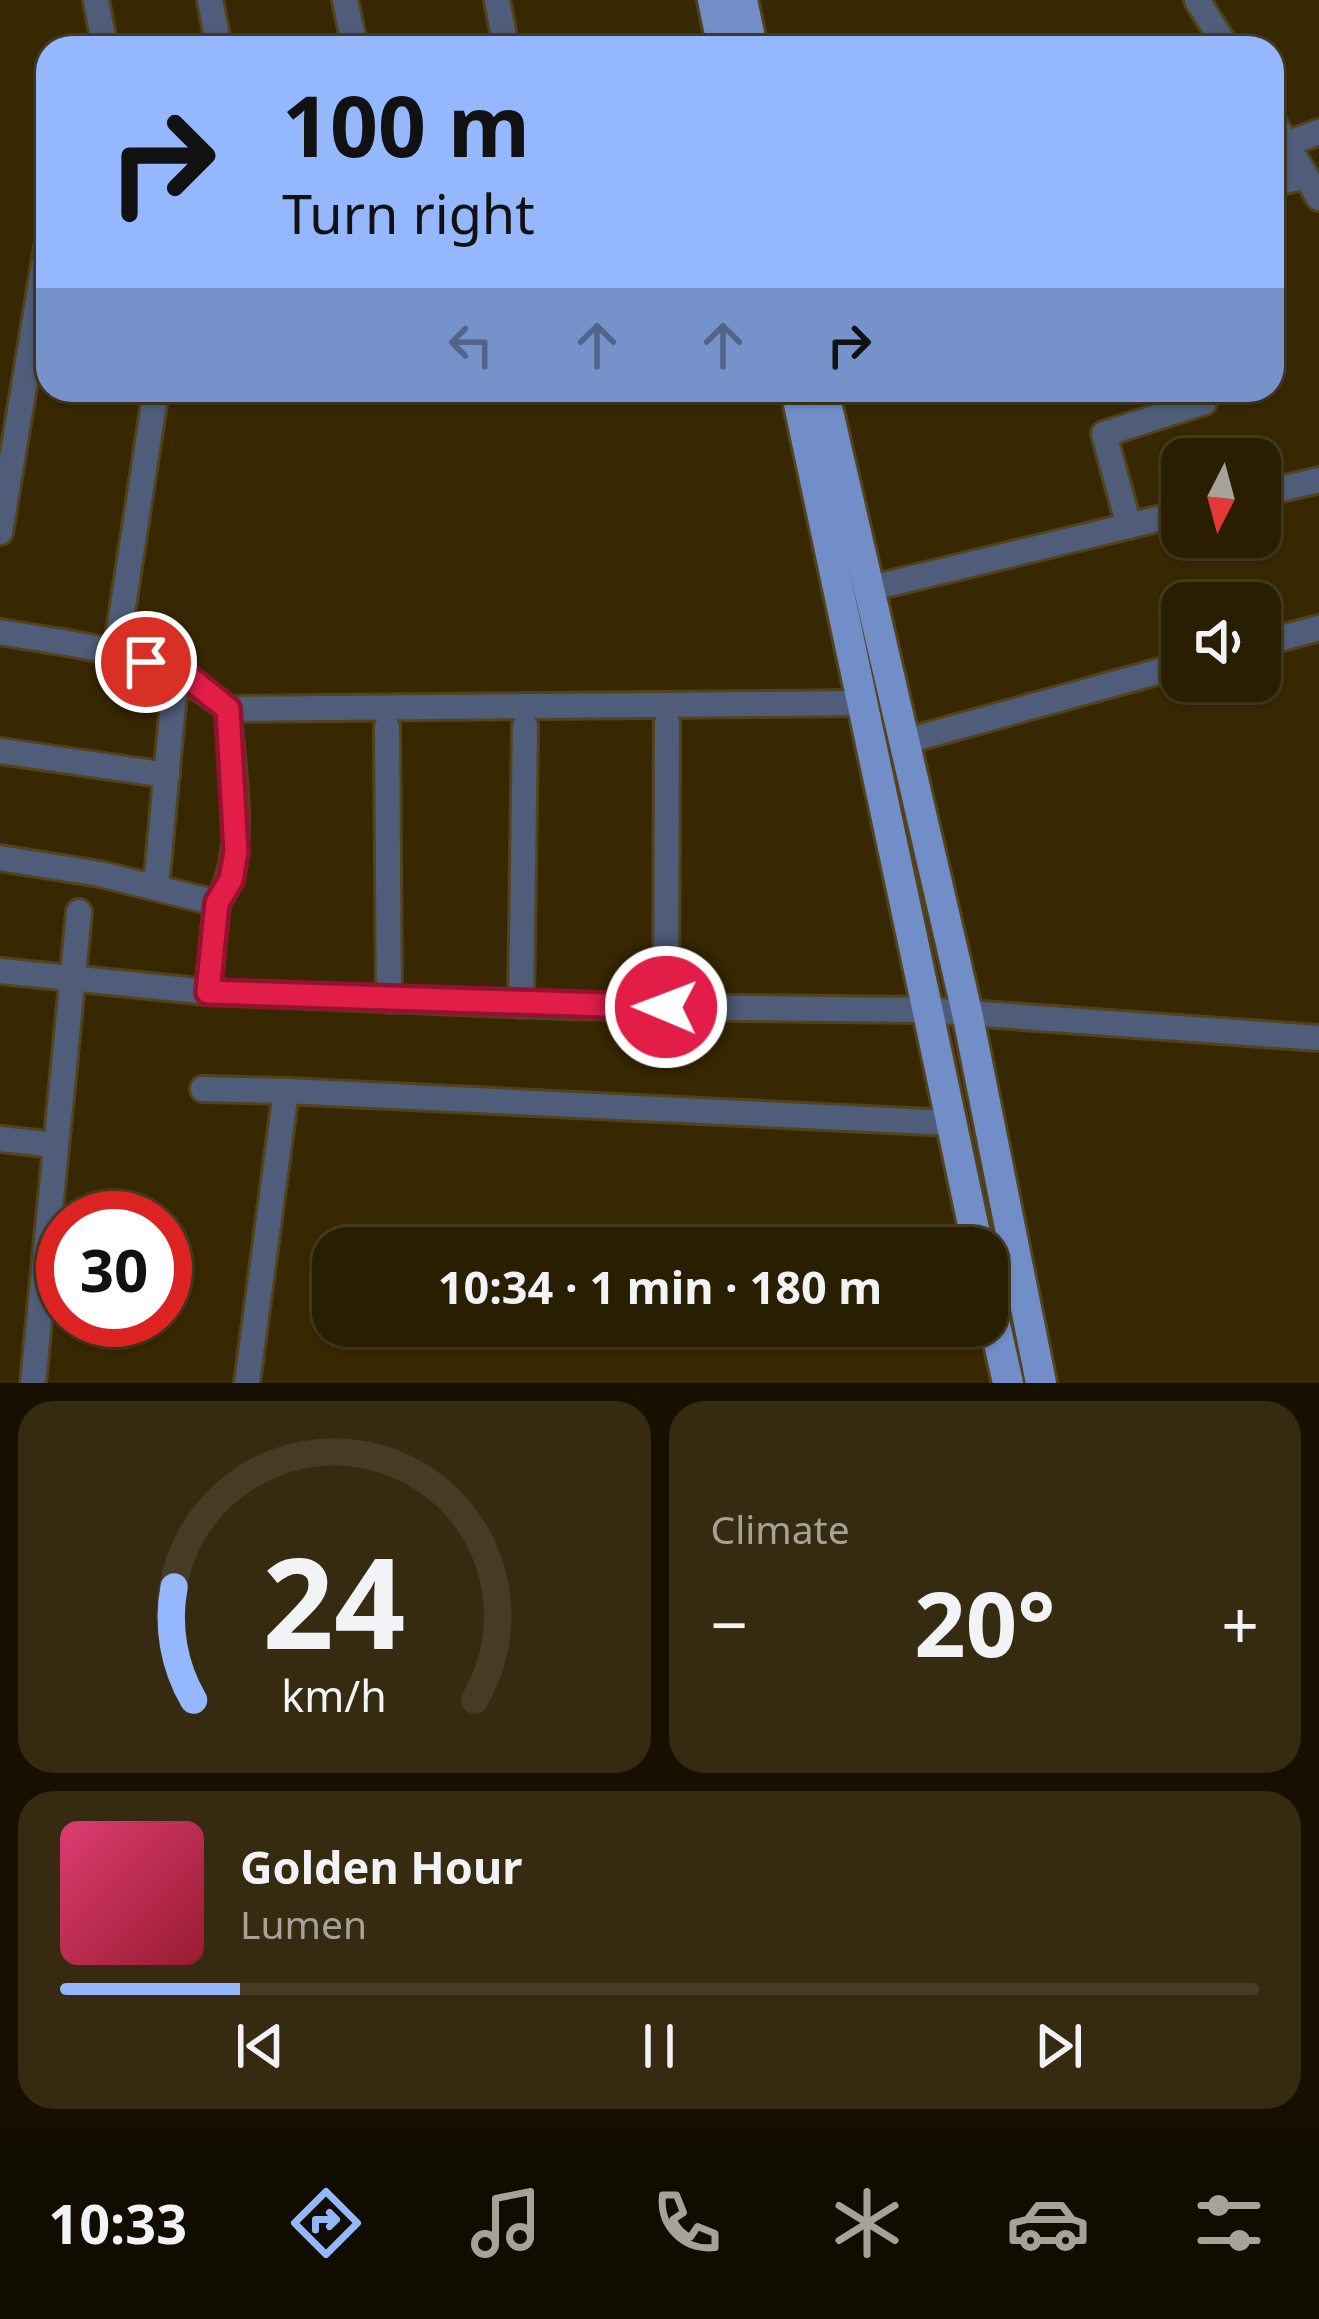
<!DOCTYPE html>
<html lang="en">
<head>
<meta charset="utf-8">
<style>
	:root { --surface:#2a1e01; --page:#362b10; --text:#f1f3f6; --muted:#a5a299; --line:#463c23; --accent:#94b7fd }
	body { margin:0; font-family:"Noto Sans",sans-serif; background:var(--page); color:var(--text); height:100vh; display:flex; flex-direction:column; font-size:45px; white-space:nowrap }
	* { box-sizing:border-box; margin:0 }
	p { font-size:39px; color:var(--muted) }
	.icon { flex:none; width:66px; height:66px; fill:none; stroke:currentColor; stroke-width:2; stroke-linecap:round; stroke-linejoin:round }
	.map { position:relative; height:1383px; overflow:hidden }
	.panel { display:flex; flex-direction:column; gap:18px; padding:18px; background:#171001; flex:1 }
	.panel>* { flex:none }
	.top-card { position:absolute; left:36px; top:36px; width:1248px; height:366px; border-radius:36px; box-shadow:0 3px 9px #0004,0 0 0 3px var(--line); background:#94b7fd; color:#111; overflow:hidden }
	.needle { width:78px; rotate:186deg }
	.tools { position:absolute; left:1161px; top:438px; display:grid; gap:24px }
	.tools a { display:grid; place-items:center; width:120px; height:120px; border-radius:24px; background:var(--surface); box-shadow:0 3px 9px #0004,0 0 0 3px var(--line); font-size:60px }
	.speed { position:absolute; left:36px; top:1191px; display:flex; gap:24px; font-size:60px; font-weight:700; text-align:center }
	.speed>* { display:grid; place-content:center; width:156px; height:156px; border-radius:50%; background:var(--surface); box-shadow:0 3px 9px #0004,0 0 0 3px var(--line); line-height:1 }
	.speed .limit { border:18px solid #d22; background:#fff; color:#111 }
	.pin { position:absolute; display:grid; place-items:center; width:102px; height:102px; color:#fff; margin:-51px; border:6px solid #fff; border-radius:50%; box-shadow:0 3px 12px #0007 }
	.me { position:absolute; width:132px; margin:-66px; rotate:271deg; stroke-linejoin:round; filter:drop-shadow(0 0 9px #0008) }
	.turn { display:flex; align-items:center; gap:42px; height:252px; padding:0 48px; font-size:54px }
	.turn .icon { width:156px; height:156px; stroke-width:2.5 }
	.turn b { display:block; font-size:84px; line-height:102px }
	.lanes { display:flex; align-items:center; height:114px; padding:0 48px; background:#0003; justify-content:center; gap:60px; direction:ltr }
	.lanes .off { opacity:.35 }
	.big { font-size:90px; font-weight:700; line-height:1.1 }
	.panel .widget { flex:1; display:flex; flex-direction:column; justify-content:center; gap:18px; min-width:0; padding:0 42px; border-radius:36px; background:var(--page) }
	.panel .dial { align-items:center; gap:0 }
	.dial svg { height:312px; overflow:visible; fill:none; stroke:var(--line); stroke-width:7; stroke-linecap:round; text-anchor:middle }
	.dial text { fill:var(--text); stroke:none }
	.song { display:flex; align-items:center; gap:36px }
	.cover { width:144px; height:144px; border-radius:18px; background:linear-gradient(135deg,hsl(340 70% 55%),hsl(350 70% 35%)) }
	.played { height:12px; border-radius:6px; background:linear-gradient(90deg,var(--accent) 15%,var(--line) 15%) }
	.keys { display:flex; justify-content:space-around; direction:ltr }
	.heat { display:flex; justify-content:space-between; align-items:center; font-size:66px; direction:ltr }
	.panel .tiles { flex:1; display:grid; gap:18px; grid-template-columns:1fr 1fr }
	.widget:last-child { grid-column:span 2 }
	.trip { position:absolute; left:312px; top:1227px; width:696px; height:120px; border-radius:36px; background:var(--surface); box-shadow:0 3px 9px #0004,0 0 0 3px var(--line); font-weight:700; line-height:120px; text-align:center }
	.tab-bar { display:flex; height:192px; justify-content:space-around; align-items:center; background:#110c00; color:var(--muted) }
	.tab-bar .icon { width:84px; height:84px }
	.tab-bar .on { color:var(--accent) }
	.tab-bar b { font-size:54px; color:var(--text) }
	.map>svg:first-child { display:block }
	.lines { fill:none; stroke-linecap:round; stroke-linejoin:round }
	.minor-casing { stroke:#53431d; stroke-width:30 }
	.primary-casing { stroke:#53431d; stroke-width:36 }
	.minor { stroke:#4f5d7a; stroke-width:24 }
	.primary { stroke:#728ec8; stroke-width:30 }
	.route-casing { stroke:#92132f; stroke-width:30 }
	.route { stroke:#e11d48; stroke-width:21 }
</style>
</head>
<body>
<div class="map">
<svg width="1319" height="1383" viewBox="0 0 1319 1383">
	<rect width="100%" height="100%" fill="#382801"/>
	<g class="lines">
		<g class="minor-casing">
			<g id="minor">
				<polyline points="96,0 105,48"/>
				<polyline points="210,0 219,48"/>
				<polyline points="345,0 355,48"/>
				<polyline points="497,0 506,47"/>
				<polyline points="1197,0 1227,48"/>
				<polyline points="1272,120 1319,198"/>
				<polyline points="1287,144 1319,132"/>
				<polyline points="1272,184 1306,176"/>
				<polyline points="1260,494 1319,480"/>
				<polyline points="1129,526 1104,434 1204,402"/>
				<polyline points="0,532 48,241"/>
				<polyline points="868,589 1182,513"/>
				<path d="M0 632C88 647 156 651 228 709 231 771 250 849 217 903"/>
				<polyline points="1260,644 1319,628"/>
				<polyline points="116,652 156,390"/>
				<polyline points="228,709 862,703"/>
				<polyline points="387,727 389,1000"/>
				<polyline points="903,742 1182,665"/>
				<polyline points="0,751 167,775"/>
				<polyline points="0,858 100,874 217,903 208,992 563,1006 926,1010 1319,1038"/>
				<polyline points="156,887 176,672"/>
				<polyline points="0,971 208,992"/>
				<polyline points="521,1005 525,726"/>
				<polyline points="666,1007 667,723"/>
				<polyline points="203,1089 286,1091"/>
				<polyline points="0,1139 55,1145"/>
				<polyline points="33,1383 79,912"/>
				<polyline points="247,1383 286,1091 951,1123"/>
			</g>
		</g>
		<g class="primary-casing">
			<g id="primary">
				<polyline points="713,0 723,48"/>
				<polyline points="742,0 752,48"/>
				<polyline points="796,390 978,1248"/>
				<polyline points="823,390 968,1017 1041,1383"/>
				<polyline points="987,1289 1008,1383"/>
			</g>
		</g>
		<use href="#minor" class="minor"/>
		<use href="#primary" class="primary"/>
	</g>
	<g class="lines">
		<g class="route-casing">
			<polyline id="route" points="146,662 187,676 228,709 236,852 231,880 217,903 208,992 666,1007"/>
		</g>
		<use href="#route" class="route"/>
	</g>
</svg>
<div class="tools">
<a><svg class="needle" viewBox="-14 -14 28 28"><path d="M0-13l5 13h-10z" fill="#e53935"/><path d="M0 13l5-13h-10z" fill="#a5a299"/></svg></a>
<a><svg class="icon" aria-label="sound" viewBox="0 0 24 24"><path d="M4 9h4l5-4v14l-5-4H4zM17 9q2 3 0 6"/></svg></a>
</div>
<div class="speed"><div class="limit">30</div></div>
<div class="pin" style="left:146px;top:662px;background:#d93025"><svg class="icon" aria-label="arrive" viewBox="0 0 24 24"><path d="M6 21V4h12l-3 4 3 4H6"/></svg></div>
<svg class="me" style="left:666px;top:1007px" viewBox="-20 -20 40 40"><circle r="17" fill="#e11d48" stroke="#fff" stroke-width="3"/><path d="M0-11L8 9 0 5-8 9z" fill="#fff"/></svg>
<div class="trip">10:34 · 1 min · 180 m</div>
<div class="top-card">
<div class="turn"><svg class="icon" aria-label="right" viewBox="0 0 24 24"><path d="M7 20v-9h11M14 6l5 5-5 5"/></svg><div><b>100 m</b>Turn right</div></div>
<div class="lanes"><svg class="icon off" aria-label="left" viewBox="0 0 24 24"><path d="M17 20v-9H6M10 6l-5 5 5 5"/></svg><svg class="icon off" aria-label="ahead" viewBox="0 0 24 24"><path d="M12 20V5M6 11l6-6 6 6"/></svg><svg class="icon off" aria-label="ahead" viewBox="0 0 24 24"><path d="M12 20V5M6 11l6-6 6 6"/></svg><svg class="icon" aria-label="right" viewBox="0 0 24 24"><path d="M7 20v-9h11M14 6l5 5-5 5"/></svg></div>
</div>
</div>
<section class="panel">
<div class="tiles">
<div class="widget dial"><svg viewBox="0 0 100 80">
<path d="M14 69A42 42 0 1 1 86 69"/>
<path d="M14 69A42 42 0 0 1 9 40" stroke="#94b7fd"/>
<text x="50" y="56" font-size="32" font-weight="700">24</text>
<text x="50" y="72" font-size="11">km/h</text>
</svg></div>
<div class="widget"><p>Climate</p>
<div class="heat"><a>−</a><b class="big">20°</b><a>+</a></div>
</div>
<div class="widget">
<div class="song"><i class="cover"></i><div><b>Golden Hour</b><p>Lumen</p></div></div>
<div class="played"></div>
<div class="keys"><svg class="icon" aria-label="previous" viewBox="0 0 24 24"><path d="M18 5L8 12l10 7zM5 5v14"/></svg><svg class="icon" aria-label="pause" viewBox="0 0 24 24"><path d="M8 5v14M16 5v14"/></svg><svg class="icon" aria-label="next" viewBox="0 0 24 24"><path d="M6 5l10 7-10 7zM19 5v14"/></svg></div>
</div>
</div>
</section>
<nav class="tab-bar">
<b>10:33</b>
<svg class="icon on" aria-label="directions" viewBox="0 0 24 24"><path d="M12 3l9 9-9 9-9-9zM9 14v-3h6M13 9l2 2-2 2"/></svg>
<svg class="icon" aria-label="music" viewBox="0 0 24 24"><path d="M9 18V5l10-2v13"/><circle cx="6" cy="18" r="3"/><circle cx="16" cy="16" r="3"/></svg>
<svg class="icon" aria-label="phone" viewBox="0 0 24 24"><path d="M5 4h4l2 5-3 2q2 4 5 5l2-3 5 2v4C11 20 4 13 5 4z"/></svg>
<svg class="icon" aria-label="climate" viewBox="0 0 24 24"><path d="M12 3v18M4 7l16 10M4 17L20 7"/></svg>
<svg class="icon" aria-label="car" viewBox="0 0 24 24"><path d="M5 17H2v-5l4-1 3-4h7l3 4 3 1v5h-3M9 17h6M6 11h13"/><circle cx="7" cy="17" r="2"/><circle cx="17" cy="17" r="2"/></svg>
<svg class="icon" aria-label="filters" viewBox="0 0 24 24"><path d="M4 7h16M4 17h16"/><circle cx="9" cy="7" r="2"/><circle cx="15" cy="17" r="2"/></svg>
</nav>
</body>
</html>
